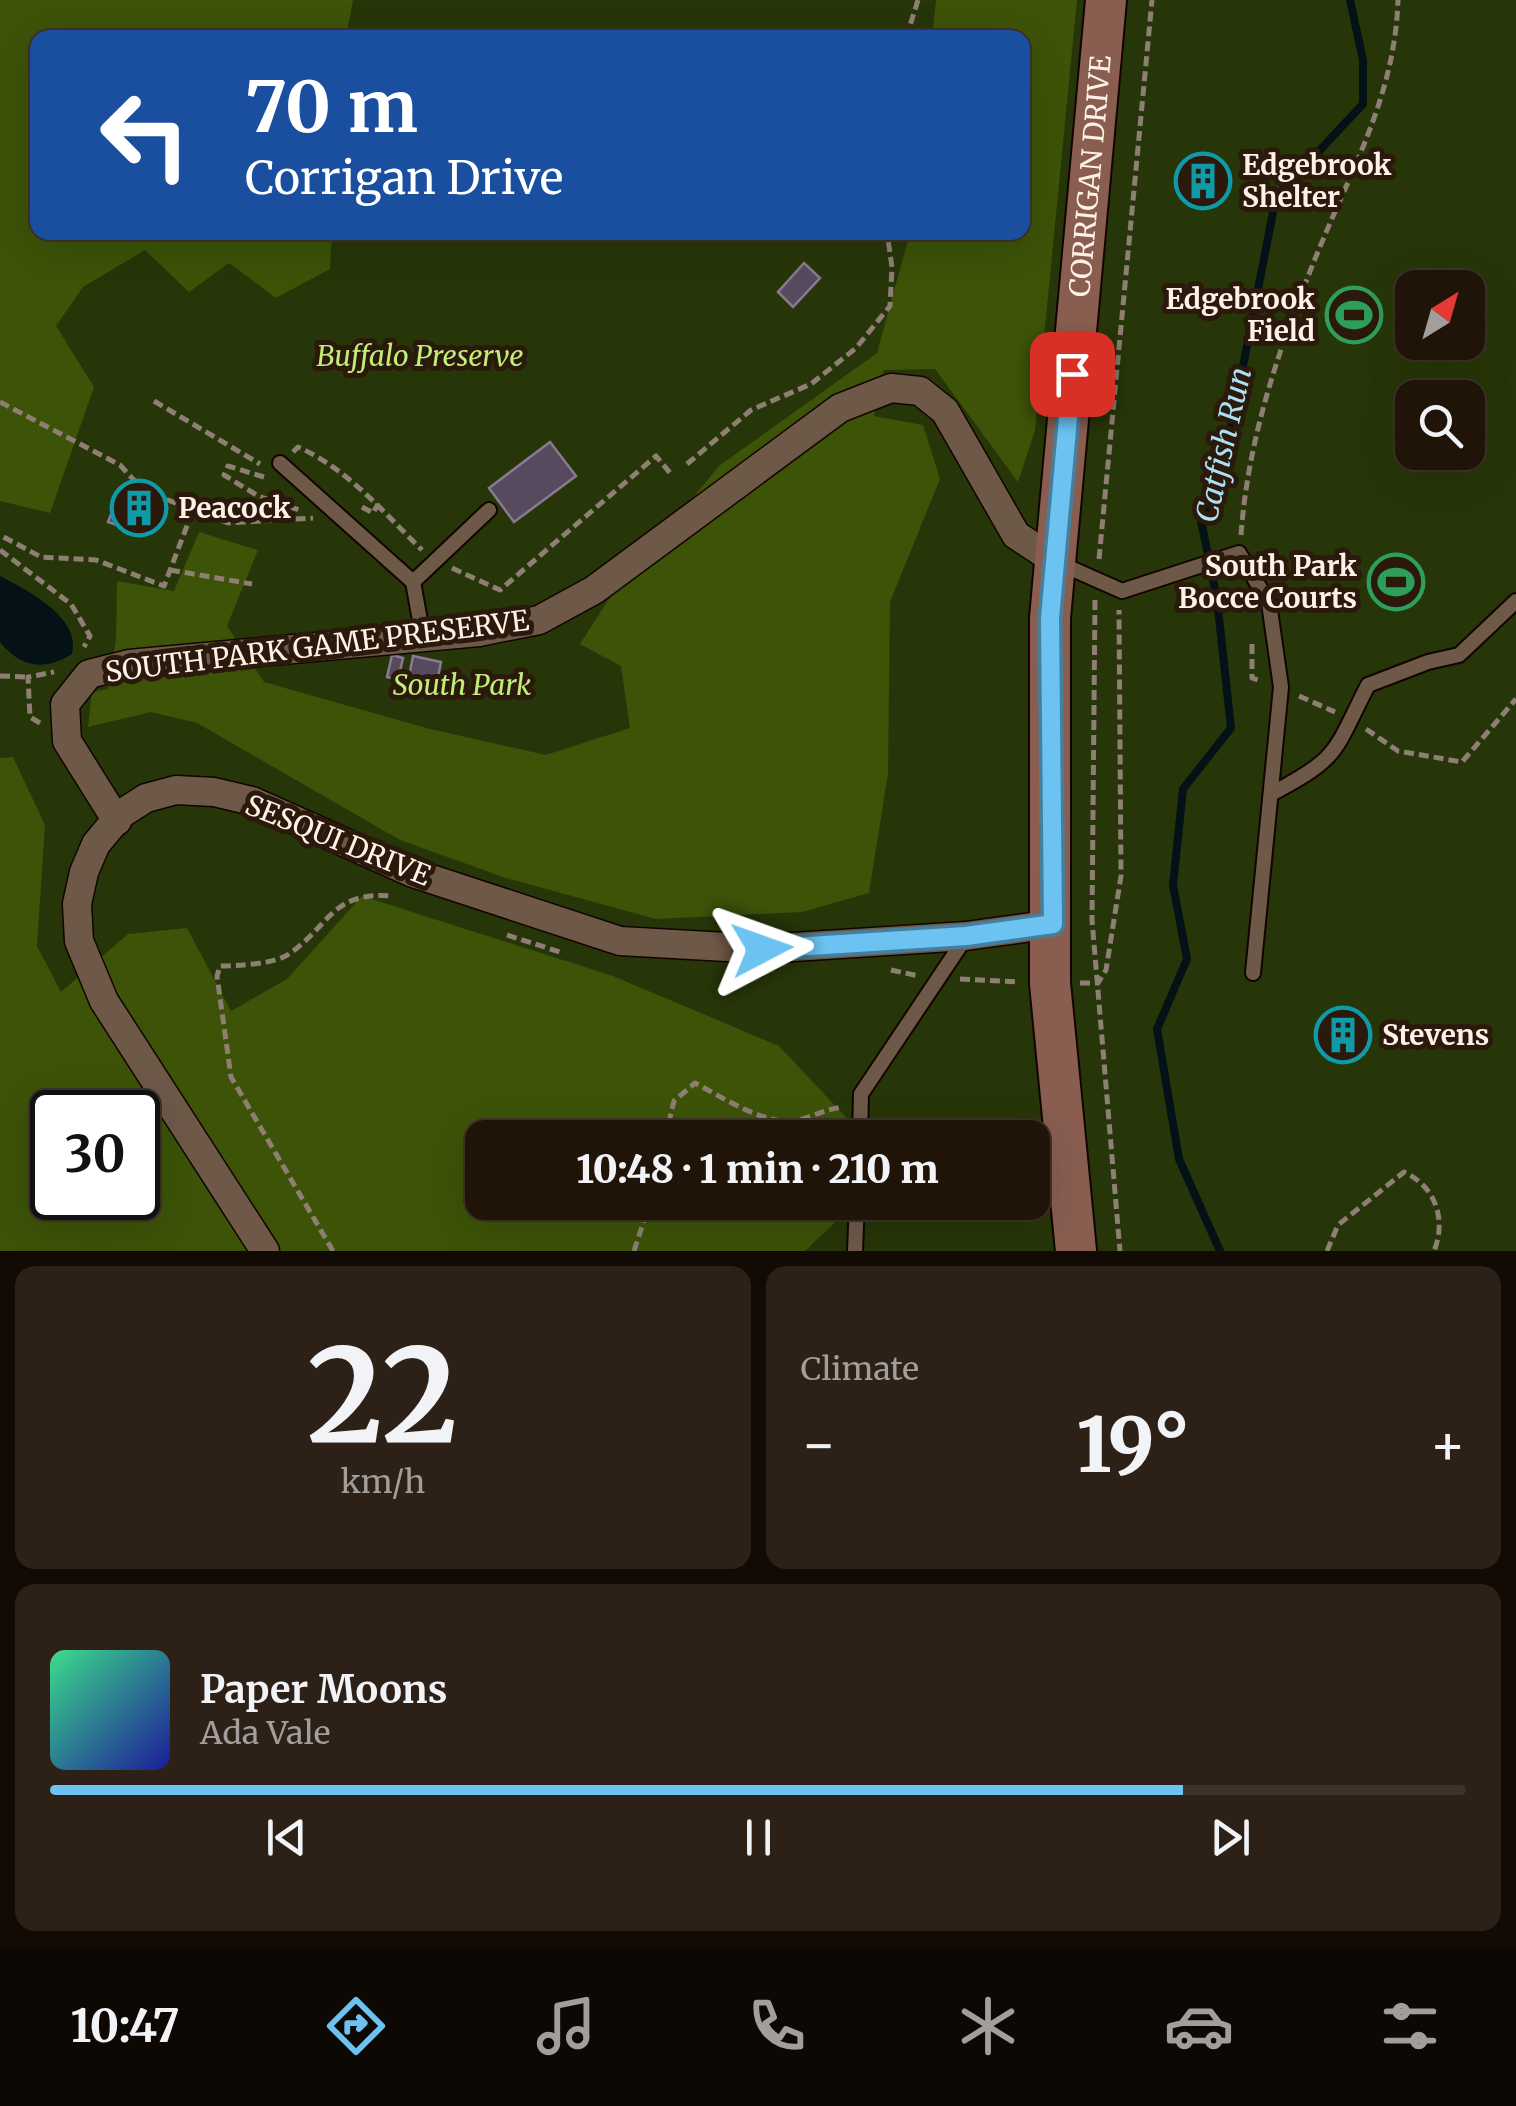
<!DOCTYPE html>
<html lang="en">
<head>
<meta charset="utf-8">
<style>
	:root { --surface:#201308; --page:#2d2016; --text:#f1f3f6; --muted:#a29e9c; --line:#3d3229; --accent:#6cc3f2 }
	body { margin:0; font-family:Merriweather,serif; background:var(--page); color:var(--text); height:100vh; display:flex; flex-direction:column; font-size:38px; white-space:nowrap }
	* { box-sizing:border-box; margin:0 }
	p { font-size:32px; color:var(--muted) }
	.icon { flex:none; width:55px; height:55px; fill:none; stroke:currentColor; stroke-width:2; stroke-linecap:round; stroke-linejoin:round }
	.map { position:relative; height:1251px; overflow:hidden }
	.panel { display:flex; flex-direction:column; gap:15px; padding:15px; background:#120a04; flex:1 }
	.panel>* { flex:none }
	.banner { position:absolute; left:30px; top:30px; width:1000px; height:210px; border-radius:20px; box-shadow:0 10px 40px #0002,0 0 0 2px var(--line); background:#1a4fa0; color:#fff; overflow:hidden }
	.needle { width:65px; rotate:37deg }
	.controls { position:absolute; left:1395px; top:270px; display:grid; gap:20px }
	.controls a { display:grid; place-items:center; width:90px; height:90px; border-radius:20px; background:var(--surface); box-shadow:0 10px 40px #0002,0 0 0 2px var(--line); font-size:50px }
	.speed { position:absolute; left:30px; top:1090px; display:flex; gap:20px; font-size:50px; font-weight:700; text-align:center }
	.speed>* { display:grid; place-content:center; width:130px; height:130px; border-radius:50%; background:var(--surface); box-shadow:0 10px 40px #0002,0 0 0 2px var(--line); line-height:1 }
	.speed .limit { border:5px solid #111; border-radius:15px; background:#fff; color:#111 }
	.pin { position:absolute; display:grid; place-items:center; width:85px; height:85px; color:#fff; margin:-42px; border-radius:20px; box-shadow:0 5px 15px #0006 }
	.me { position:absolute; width:110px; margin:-55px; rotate:86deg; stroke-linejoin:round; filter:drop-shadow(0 0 8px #0008) }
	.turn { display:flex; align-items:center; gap:35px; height:210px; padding:0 50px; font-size:45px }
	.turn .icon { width:130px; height:130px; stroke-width:2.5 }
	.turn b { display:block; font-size:70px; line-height:85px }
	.big { font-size:75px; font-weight:800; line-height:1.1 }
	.panel .widget { flex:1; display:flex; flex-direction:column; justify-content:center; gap:15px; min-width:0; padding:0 35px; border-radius:20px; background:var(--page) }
	.panel .dial { align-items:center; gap:0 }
	.dial b { font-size:130px; line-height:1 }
	.song { display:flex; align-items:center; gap:30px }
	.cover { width:120px; height:120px; border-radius:15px; background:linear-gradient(135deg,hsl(150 70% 55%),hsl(240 70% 35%)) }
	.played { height:10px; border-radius:5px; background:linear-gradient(90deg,var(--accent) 80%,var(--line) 80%) }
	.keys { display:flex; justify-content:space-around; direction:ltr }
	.heat { display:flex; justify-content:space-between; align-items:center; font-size:55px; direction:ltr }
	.panel .tiles { flex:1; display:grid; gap:15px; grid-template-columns:1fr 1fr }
	.widget:last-child { grid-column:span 2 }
	.trip { position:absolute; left:465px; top:1120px; width:585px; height:100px; border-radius:20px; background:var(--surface); box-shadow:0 10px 40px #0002,0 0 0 2px var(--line); font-weight:800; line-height:100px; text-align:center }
	.tab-bar { display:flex; height:160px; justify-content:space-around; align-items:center; background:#0d0803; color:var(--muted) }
	.tab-bar .icon { width:70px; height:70px }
	.tab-bar .active { color:var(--accent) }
	.tab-bar b { font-size:45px; color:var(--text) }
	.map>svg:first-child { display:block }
	.green { fill:#273608; fill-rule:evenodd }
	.forest { fill:#3c5308; fill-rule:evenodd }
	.water { fill:#041218 }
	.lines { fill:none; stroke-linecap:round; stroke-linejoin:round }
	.stream { stroke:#041218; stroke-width:8 }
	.building { fill:#574a5e; stroke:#887a91; stroke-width:2.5 }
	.lane-casing { stroke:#120400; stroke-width:18 }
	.street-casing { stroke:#120400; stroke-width:31 }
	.secondary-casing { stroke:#120400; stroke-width:44 }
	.path { stroke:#8e7e73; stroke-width:5; stroke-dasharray:10 5; stroke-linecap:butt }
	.lane { stroke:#6e5949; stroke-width:14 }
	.street { stroke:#6e5949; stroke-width:28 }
	.secondary { stroke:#895e51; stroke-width:40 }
	.route-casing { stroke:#467f9d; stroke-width:25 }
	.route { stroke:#6cc3f2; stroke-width:18 }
	.labels { text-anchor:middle; stroke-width:10; stroke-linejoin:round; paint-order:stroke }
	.poi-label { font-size:28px; font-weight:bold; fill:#fef1e8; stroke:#2b190b; text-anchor:start }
	.street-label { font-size:28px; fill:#fef1e8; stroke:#2b190b }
	.park-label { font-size:28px; font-style:italic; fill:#c1ee78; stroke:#2b190b }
	.water-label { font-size:30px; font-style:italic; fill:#aadff4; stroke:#2b190b }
</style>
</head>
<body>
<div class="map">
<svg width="1516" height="1251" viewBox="0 0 1516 1251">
	<rect width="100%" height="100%" fill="#2b190b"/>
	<path class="green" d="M0 0H1516V1251H0ZM38 38H1022V232H38ZM1412 288H1468V342H1412ZM1412 398H1468V452H1412ZM52 1112H138V1198H52ZM482 1138H1032V1202H482Z"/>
	<g class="forest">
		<polygon points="0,0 353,0 346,37 38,38 38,232 332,233 330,269 276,298 229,263 189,292 145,250 83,287 56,326 94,387 50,513 0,501"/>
		<polygon points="936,0 1077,0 1035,430 1018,482 935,369 884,370 874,416 923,425 940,479 890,602 888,773 869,893 802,912 656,919 506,878 400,840 197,723 151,712 88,727 92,692 108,689 116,639 117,581 174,591 199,532 258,550 227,626 264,682 430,729 546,755 630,728 621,666 580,644 607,602 719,466 877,353 910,233 1022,232 1022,38 932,37"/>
		<path d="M13 757 45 825 37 946 61 992 128 934 187 928 231 1011 287 979 362 896 613 976 779 1046 859 1131 858 1138H482V1202L852 1203 851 1207 805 1251H0V758ZM52 1112H138V1198H52Z"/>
	</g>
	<path class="water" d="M0 576C27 590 82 618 72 654 44 672 20 667 0 642Z"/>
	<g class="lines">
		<polyline class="stream" points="1220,1251 1179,1159 1157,1029 1187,959 1173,885 1183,789 1231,728 1217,599 1201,521 1221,479 1276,197 1363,104 1363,60 1350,0"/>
	</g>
	<g class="building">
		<polygon points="1196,161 1221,170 1209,200 1185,191"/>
		<polygon points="804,263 820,278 793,307 778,292"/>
		<polygon points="550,442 576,476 514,522 489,488"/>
		<polygon points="120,491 165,504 158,522 134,512 128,529 108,522"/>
		<polygon points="392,655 403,658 398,680 387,677"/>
		<polygon points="413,656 441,662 435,692 407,687"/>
		<polygon points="1357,1012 1360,1054 1331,1057 1326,1016"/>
	</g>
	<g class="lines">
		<g class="lane-casing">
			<g id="lane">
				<polyline points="280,463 413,582 423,637"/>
				<polyline points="1059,563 1122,591 1239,553 1269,603 1281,687 1253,973"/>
				<polyline points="413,582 489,510"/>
				<path d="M1271 794C1341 757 1333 753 1368 685L1428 662 1459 655 1516 601"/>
				<polyline points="860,1138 861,1094 966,937"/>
				<polyline points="855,1251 857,1202"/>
			</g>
		</g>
		<g class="street-casing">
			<g id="street">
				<polyline points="117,821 67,741 65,704 89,674 129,664 479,632 539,620 594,590 840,408 891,388 920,391 945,411 1016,535 1054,560"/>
				<polyline points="265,1251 104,1001 79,941 77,904 84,872 96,844 121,814 146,798 176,790 214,792 252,801 413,873 620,941 762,949 966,936 1053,924"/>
			</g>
		</g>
		<g class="secondary-casing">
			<g id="secondary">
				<path id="s1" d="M1076 1251 1050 983V618L1106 0"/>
			</g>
		</g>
		<g class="path">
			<polyline points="906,38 918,0"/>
			<polyline points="154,401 260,464"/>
			<polyline points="0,402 120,465 143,490 193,510 164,586 96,560 41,557 0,535"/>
			<path d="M293 452 298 447C348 469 383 512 422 550"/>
			<polyline points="687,464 751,410 811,384 856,348 890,306 892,267 887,232"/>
			<polyline points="264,477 228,466 224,475 258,496 302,511"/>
			<polyline points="362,507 373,513 378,504"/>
			<polyline points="193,510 228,523 313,518"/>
			<path d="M1241 535C1248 437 1280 345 1317 254 1352 168 1395 95 1398 0"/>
			<polyline points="0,550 71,604 90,636 84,647"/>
			<polyline points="1099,559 1152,0"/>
			<polyline points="452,568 500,590 656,456 671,474"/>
			<polyline points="170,570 252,584"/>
			<polyline points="1095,600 1092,920 1120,1251"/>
			<polyline points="1252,644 1252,678 1261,681"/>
			<polyline points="0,676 27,677"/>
			<polyline points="1299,696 1335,712"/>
			<polyline points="40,723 30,717 28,677 54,672"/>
			<polyline points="1366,729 1398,751 1462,762 1516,699"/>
			<polyline points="507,935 563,953"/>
			<polyline points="891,970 919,976"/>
			<polyline points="960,979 1019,982"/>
			<polyline points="1080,983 1098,983 1106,970 1121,876 1119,610"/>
			<path d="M665 1138 674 1101 695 1083C720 1096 769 1128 798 1120 814 1116 826 1109 843 1107"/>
			<path d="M333 1251 231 1077 217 976 220 966C237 966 275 964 289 954 331 925 331 891 393 896"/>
			<polyline points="634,1251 650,1202"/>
			<path d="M1327 1251 1338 1225 1404 1172C1435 1186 1447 1219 1434 1251"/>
		</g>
		<use href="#lane" class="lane"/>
		<use href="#street" class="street"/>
		<use href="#secondary" class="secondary"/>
	</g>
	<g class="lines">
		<g class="route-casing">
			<polyline id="route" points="762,949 966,936 1053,924 1050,618 1072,374"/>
		</g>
		<use href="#route" class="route"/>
	</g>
	<defs>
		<g id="building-ring" transform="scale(2.875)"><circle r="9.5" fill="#2b190b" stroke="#0f9aa8" stroke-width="1.5"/><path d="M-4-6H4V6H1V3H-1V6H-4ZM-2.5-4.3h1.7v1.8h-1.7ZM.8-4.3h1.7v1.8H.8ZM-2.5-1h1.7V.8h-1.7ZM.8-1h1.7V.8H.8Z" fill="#0f9aa8"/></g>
		<g id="stadium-ring" transform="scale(2.875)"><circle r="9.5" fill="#2b190b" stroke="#2e9e5b" stroke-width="1.5"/><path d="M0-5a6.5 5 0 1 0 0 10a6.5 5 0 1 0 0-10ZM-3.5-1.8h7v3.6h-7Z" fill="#2e9e5b"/></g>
	</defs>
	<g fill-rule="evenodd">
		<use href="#building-ring" x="1203" y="181"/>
		<use href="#stadium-ring" x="1354" y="315"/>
		<use href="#building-ring" x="139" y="508"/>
		<use href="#stadium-ring" x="1396" y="582"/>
		<use href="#building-ring" x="1343" y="1035"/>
	</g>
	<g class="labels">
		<g class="poi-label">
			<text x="1242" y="175">Edgebrook<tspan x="1242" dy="32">Shelter</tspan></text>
			<text x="1315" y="309" text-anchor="end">Edgebrook<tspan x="1315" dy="32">Field</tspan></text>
			<text x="178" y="518">Peacock</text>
			<text x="1357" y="576" text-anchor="end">South Park<tspan x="1357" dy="32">Bocce Courts</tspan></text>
			<text x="1382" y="1045">Stevens</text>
		</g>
		<g class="street-label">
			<text dy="10" stroke="none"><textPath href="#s1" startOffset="1078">CORRIGAN DRIVE</textPath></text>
			<text transform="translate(317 646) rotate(-7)" y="10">SOUTH PARK GAME PRESERVE</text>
			<text transform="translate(338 840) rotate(22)" y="10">SESQUI DRIVE</text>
		</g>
		<g class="park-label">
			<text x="420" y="366">Buffalo Preserve</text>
			<text x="462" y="695">South Park</text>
		</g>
		<g class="water-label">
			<text transform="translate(1224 445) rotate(-77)" y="10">Catfish Run</text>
		</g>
	</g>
</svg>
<div class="controls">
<a><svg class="needle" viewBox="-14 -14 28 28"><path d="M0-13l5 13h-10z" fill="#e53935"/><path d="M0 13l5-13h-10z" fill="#a29e9c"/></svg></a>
<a><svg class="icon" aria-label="search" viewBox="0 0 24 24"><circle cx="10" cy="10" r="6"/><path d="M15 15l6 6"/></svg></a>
</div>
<div class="speed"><div class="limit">30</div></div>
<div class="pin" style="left:1072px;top:374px;background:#d93025"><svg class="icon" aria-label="arrive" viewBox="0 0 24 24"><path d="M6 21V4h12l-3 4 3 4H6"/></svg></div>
<svg class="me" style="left:762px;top:949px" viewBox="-20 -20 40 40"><path d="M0-17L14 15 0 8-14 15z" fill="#6cc3f2" stroke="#fff" stroke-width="4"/></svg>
<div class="trip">10:48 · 1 min · 210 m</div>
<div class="banner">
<div class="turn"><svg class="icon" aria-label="left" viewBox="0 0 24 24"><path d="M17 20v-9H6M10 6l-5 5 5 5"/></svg><div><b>70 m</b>Corrigan Drive</div></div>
</div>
</div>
<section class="panel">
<div class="tiles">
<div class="widget dial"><b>22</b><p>km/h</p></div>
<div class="widget"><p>Climate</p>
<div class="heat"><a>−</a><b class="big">19°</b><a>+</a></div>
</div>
<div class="widget">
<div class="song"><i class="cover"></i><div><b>Paper Moons</b><p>Ada Vale</p></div></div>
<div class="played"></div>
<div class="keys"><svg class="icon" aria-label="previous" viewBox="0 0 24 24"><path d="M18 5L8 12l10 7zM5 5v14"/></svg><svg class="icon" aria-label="pause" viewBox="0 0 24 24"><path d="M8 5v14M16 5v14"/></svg><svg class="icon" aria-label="next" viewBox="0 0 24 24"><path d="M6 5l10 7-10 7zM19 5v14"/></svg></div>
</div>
</div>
</section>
<nav class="tab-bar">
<b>10:47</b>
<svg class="icon active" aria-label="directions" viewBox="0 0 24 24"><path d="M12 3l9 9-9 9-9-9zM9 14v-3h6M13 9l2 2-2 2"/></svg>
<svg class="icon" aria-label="music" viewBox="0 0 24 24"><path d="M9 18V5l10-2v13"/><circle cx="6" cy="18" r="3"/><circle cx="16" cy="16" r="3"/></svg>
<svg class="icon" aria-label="phone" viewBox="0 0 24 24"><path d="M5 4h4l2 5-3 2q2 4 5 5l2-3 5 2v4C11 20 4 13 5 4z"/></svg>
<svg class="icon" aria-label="climate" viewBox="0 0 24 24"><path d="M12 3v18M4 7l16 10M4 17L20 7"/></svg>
<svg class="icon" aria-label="car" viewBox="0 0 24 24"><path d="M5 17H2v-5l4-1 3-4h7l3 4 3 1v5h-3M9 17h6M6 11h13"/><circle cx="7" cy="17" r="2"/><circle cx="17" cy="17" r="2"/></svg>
<svg class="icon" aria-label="filters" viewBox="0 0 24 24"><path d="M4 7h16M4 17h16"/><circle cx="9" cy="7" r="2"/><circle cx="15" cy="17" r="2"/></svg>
</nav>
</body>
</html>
